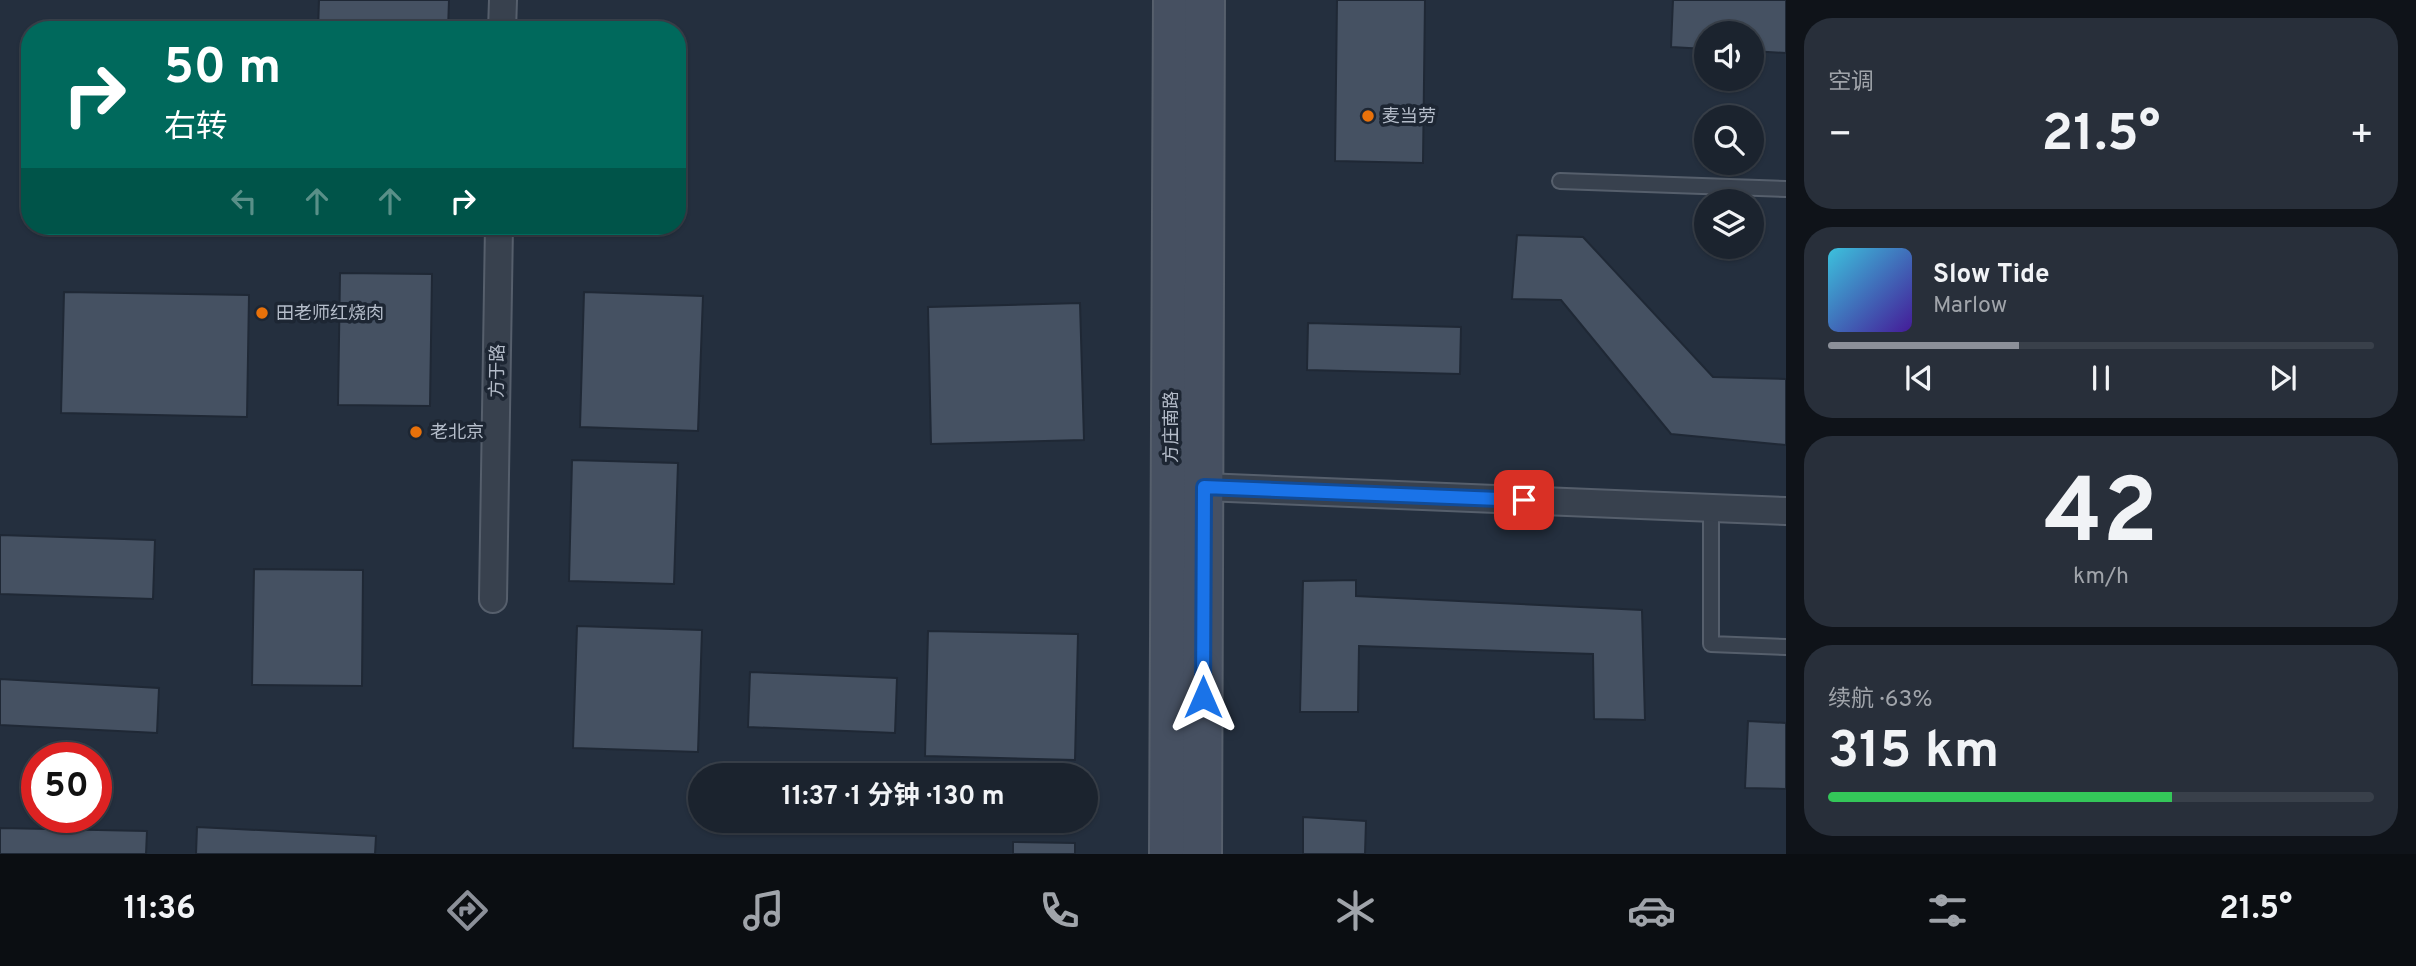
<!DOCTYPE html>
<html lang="zh">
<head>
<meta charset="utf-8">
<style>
	:root { --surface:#1b232e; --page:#282f3a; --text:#f1f3f6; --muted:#a0a4aa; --line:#39404a; --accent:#8c9099 }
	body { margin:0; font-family:Overpass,"Noto Sans SC",sans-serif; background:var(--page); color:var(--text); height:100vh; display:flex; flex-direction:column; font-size:26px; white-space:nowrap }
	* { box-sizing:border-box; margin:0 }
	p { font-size:23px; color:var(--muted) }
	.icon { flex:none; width:38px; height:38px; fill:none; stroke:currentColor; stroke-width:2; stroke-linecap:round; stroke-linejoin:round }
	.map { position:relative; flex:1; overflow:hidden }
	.details { display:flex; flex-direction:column; gap:18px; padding:18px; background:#0f1319; width:630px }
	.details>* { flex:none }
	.guide { position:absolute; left:21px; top:21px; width:665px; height:214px; border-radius:28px; box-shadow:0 2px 5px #0004,0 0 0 2px var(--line); background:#00695c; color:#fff; overflow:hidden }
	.buttons { position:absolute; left:1694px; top:21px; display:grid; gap:14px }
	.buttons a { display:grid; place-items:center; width:70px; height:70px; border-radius:50%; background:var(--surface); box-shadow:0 2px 5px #0004,0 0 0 2px var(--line); font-size:35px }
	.speed { position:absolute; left:21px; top:742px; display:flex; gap:14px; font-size:35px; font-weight:700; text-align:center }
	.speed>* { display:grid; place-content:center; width:91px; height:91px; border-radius:50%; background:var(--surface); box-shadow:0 2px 5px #0004,0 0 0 2px var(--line); line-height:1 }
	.speed .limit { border:10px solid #d22; background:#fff; color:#111 }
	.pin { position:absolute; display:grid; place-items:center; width:60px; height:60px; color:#fff; margin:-30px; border-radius:14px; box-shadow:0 4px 10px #0006 }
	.me { position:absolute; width:77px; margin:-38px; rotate:0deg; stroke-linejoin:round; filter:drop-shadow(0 0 5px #0008) }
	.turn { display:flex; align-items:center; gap:24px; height:147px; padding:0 28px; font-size:32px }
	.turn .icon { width:91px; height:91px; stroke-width:2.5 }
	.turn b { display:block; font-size:49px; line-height:60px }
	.lanes { display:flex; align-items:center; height:66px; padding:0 28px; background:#0003; justify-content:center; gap:35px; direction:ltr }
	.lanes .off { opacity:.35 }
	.big { font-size:52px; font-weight:700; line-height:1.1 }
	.details .widget { flex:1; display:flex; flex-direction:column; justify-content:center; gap:10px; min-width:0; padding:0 24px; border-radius:28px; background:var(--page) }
	.details .dial { align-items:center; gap:0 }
	.dial b { font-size:91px; line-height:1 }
	.song { display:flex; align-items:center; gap:21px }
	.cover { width:84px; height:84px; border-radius:10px; background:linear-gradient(135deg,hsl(190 70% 55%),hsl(260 70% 35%)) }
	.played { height:7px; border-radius:4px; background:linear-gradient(90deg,var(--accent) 35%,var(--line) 35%) }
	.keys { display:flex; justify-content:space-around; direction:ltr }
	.heat { display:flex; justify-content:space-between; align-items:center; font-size:38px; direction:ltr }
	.charge { height:10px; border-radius:5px; background:linear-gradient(90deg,#34c759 63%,var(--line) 0) }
	.trip { position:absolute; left:688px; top:763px; width:410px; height:70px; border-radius:35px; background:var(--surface); box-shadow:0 2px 5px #0004,0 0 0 2px var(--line); font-weight:700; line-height:70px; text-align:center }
	.dock { display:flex; height:112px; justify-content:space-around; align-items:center; background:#0b0e12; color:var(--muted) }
	.dock .icon { width:49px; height:49px }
	.dock .active { color:var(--accent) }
	.dock b { font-size:32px; color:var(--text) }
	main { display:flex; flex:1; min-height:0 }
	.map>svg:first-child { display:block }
	.building { fill:#455162; stroke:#1f2835; stroke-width:2 }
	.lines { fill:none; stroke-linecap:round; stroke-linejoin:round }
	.service-casing { stroke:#565f6c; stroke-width:18 }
	.minor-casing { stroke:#565f6c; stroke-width:30 }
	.secondary-casing { stroke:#565f6c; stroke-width:42 }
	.service { stroke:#38414e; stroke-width:14 }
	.minor { stroke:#38414e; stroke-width:26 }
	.secondary { stroke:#465061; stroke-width:38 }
	.route-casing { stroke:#114b97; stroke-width:18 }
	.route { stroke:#1a73e8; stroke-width:12 }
	.food-dot { fill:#e8710a; stroke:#1d2633; stroke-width:2.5 }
	.labels { text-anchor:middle; stroke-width:7; stroke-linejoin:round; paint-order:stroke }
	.poi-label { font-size:18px; fill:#b4bcc9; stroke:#1d2633; text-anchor:start }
	.street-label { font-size:18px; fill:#b4bcc9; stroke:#1d2633 }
</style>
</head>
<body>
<main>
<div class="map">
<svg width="1786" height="854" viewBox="0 0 1786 854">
	<rect width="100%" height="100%" fill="#242f3e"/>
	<g class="building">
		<polygon points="319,0 449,0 448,30 318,30"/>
		<polygon points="1337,0 1425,0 1423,163 1335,161"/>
		<polygon points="1673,0 1786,0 1786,53 1752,51 1752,33 1706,33 1706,49 1671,47"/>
		<polygon points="301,226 446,226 446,227 301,229"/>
		<polygon points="1517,235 1583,237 1713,377 1786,379 1786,445 1671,434 1561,300 1512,299"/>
		<polygon points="340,273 432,274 430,406 338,405"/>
		<polygon points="64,292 249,295 247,417 61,413"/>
		<polygon points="584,292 703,296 698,431 580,427"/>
		<polygon points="1080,303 1084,440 931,444 928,307"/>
		<polygon points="1308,323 1461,327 1460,374 1307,370"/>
		<polygon points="572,460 678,463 674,584 569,581"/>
		<polygon points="0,535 155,540 153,599 0,594"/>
		<polygon points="254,569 363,570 362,686 252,685"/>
		<polygon points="1356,580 1356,596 1642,610 1645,720 1594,719 1593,654 1359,646 1358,712 1300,712 1303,581"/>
		<polygon points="577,626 702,630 698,752 573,748"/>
		<polygon points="928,631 1078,634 1075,760 925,756"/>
		<polygon points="750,672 897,678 895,733 748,727"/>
		<polygon points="0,679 159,688 157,733 0,725"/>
		<polygon points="1748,721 1786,723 1786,789 1745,788"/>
		<polygon points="1303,817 1366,821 1365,854 1303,854"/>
		<polygon points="197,827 376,836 375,854 196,854"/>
		<polygon points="0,828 147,831 146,854 0,854"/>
		<polygon points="1013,842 1075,843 1075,854 1013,854"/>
	</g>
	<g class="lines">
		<g class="service-casing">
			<g id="service">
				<polyline points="1560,181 1786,189"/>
				<polyline points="1711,508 1711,644 1786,647"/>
			</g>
		</g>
		<g class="minor-casing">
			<g id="minor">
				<polyline points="502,30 503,0"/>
				<polyline points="1204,487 1786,511"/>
				<polyline points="493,599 499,226"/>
			</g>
		</g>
		<g class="secondary-casing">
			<g id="secondary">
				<polyline points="1169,854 1173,0"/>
				<polyline points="1202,854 1205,0"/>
			</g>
		</g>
		<use href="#service" class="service"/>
		<use href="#minor" class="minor"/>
		<use href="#secondary" class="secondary"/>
	</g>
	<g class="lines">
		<g class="route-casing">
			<polyline id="route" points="1203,697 1204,487 1524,500"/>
		</g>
		<use href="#route" class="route"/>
	</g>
	<g class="food-dot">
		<circle cx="1368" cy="116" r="7"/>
		<circle cx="262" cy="313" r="7"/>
		<circle cx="416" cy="432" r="7"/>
	</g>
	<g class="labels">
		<g class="poi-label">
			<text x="1382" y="122">麦当劳</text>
			<text x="276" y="319">田老师红烧肉</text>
			<text x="430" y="438">老北京</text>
		</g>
		<g class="street-label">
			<text transform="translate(497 371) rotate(-89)" y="6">方于路</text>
			<text transform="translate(1171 427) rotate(-90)" y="6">方庄南路</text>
		</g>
	</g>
</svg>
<div class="buttons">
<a><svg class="icon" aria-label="sound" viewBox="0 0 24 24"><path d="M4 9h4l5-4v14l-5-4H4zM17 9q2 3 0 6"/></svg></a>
<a><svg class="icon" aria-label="search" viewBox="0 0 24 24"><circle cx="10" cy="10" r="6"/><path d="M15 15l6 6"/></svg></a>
<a><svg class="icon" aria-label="layers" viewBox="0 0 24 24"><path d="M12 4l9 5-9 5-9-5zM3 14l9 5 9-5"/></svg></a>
</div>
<div class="speed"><div class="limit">50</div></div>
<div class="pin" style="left:1524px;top:500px;background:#d93025"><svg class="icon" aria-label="arrive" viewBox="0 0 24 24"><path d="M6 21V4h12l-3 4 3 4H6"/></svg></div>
<svg class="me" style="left:1203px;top:697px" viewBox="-20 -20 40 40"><path d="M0-17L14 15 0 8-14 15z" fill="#1a73e8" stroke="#fff" stroke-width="4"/></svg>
<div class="trip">11:37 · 1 分钟 · 130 m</div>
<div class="guide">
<div class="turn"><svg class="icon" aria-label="right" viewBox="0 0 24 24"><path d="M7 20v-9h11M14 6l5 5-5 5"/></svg><div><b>50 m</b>右转</div></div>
<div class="lanes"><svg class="icon off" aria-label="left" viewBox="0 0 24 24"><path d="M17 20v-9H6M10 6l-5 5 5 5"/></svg><svg class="icon off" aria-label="ahead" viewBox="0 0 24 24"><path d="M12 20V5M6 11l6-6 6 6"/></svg><svg class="icon off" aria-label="ahead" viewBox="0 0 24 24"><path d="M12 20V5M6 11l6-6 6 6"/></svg><svg class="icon" aria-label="right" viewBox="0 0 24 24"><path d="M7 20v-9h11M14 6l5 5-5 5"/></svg></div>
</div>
</div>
<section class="details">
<div class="widget"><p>空调</p>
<div class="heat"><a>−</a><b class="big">21.5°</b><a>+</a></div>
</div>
<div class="widget">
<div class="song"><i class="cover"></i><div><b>Slow Tide</b><p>Marlow</p></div></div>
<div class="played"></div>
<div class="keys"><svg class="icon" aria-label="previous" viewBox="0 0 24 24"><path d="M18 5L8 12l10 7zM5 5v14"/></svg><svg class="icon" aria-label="pause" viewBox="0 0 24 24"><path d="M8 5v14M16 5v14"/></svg><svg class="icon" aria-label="next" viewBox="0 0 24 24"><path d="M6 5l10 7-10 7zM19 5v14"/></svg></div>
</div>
<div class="widget dial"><b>42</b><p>km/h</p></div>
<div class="widget"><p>续航 · 63%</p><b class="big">315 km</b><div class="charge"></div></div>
</section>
</main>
<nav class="dock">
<b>11:36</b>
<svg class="icon active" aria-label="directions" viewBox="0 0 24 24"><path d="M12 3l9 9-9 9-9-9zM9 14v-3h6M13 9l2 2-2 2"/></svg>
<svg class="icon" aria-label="music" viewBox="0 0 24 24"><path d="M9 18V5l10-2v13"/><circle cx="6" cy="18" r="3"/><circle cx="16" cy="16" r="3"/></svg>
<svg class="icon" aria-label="phone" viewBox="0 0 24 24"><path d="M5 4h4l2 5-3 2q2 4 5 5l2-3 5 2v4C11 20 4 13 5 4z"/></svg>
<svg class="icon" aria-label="climate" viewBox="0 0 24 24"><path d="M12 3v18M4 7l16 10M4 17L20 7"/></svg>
<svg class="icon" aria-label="car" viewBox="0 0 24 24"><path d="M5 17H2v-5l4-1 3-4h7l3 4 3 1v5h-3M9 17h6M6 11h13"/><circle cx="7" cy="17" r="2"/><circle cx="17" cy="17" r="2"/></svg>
<svg class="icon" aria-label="filters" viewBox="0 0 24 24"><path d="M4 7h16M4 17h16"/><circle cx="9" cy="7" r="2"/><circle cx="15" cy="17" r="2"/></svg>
<b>21.5°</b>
</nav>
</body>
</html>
